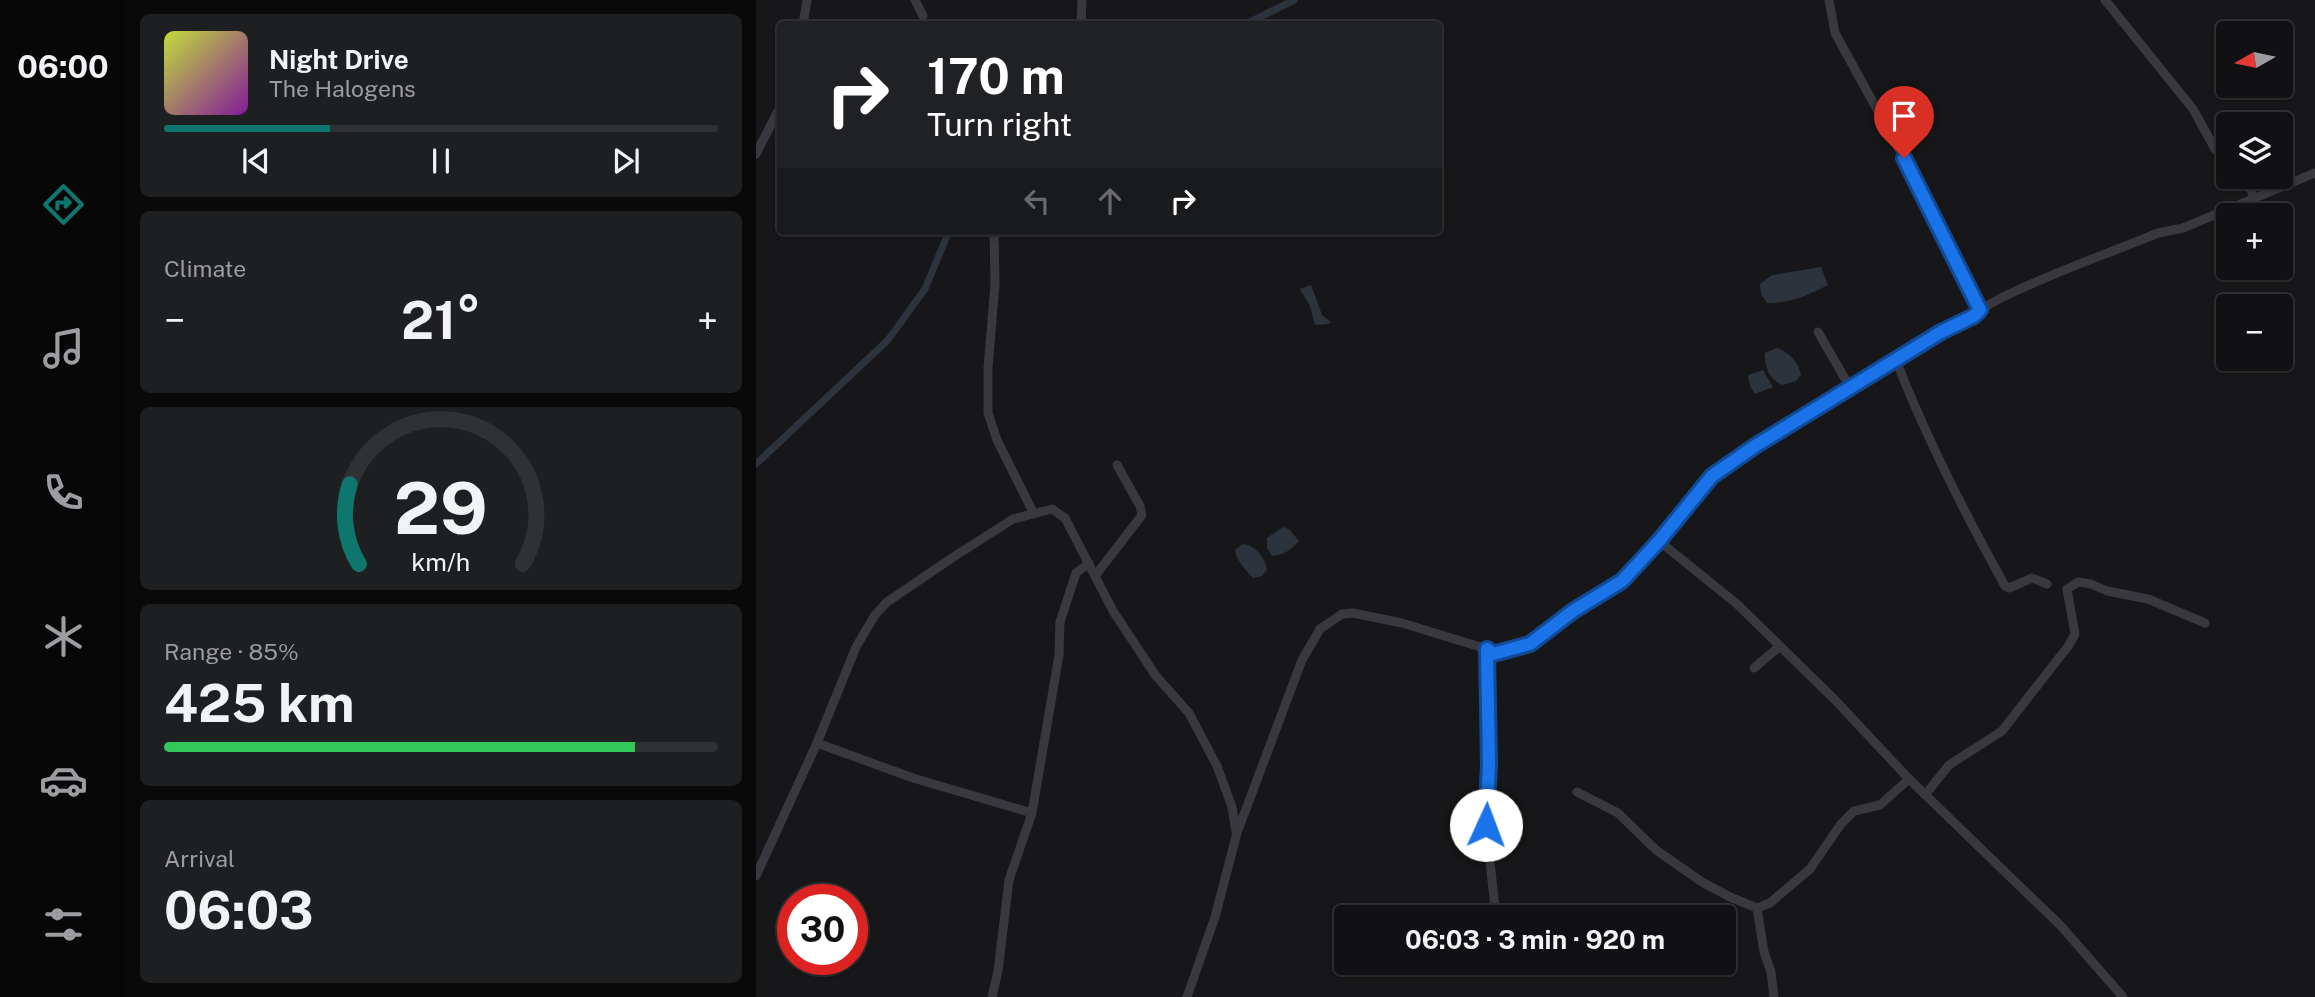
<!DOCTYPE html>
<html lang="en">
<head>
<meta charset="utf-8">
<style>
	:root { --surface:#111113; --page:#1e1f21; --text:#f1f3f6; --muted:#9c9da0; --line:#303133; --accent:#0f766e }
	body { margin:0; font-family:"Public Sans",sans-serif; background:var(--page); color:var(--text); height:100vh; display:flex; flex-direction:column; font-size:26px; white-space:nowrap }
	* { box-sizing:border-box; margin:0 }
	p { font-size:23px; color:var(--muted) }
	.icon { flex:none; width:38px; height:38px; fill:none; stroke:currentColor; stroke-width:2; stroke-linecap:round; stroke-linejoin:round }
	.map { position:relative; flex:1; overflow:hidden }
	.drawer { display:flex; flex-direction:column; gap:14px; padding:14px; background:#09090a; width:630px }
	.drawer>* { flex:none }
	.banner { position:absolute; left:21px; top:21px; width:665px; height:214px; border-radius:7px; box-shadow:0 2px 5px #0004,0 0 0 2px var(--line); background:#202124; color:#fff; overflow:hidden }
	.needle { width:46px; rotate:261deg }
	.tools { position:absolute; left:1460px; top:21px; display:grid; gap:14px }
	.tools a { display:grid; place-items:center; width:77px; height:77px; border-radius:7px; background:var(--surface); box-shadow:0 2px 5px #0004,0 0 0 2px var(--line); font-size:35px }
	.speed { position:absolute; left:21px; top:884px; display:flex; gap:14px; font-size:35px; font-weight:700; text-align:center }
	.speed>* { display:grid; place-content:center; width:91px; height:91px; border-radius:50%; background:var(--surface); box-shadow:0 2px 5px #0004,0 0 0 2px var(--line); line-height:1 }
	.speed .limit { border:10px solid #d22; background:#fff; color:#111 }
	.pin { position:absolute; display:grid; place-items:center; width:60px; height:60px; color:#fff; margin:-72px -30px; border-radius:50% 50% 50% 0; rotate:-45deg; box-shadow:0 0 7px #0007 }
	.pin .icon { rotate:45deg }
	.me { position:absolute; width:77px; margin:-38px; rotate:2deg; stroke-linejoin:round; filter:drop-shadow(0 0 5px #0008) }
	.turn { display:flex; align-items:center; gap:24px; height:147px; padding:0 35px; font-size:32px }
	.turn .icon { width:91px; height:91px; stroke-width:2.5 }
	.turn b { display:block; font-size:49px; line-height:60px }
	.lanes { display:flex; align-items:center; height:66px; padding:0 35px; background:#0003; justify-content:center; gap:35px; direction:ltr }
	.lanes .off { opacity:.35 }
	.big { font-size:52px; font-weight:700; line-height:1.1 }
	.drawer .card { flex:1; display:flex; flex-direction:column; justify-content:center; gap:10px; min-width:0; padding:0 24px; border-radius:10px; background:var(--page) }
	.drawer .dial { align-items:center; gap:0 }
	.dial svg { height:182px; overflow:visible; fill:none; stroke:var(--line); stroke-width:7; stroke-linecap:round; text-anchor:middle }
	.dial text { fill:var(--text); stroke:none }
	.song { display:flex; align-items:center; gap:21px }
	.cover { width:84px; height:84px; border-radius:10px; background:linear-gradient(135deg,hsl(70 70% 55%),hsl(290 70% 35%)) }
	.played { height:7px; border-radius:4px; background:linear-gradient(90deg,var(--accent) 30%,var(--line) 30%) }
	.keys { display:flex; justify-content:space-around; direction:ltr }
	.heat { display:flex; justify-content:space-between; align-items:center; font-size:38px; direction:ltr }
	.charge { height:10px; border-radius:5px; background:linear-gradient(90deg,#34c759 85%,var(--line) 0) }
	.trip { position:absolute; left:578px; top:905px; width:402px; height:70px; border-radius:7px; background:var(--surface); box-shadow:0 2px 5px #0004,0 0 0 2px var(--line); font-weight:700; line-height:70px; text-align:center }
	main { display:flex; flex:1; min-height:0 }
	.dock { display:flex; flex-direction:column; width:126px; justify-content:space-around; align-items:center; background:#070708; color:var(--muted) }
	.dock .icon { width:49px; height:49px }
	.dock .current { color:var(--accent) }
	.dock b { font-size:32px; color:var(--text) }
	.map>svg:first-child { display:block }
	.water { fill:#2d333c }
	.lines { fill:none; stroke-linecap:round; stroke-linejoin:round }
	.canal { stroke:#2d333c; stroke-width:7 }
	.street { stroke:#38383e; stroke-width:9 }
	.route-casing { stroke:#114b97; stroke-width:18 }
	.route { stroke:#1a73e8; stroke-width:12 }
</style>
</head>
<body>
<main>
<nav class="dock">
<b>06:00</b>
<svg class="icon current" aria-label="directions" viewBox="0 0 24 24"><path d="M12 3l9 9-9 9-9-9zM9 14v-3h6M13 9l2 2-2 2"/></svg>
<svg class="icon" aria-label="music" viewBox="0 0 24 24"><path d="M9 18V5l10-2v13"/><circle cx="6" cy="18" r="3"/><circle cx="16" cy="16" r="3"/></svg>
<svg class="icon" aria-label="phone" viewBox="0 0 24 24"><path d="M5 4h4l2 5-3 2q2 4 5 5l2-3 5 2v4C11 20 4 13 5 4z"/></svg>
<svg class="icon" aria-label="climate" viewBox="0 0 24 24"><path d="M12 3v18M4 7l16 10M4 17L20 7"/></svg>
<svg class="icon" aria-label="car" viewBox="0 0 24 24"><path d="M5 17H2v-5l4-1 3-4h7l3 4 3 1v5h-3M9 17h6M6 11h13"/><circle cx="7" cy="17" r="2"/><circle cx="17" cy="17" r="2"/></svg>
<svg class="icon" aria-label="filters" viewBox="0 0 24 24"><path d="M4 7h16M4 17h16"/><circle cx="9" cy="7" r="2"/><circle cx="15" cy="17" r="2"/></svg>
</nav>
<section class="drawer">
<div class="card">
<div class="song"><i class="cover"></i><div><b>Night Drive</b><p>The Halogens</p></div></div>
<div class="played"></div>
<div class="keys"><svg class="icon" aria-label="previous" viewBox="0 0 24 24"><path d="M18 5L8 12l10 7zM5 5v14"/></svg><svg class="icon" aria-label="pause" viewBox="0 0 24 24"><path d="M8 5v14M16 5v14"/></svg><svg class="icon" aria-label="next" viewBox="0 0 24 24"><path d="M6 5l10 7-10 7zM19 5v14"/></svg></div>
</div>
<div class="card"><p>Climate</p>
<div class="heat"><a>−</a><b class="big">21°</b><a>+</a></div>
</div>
<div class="card dial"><svg viewBox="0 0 100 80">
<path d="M14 69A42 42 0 1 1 86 69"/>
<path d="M14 69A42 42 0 0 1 10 34" stroke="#0f766e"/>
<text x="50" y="56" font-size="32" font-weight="700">29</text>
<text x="50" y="72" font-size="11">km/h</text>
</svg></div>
<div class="card"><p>Range · 85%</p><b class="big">425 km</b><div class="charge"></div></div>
<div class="card"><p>Arrival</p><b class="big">06:03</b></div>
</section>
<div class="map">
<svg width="1559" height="997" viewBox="0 0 1559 997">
	<rect width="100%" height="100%" fill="#171719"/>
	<g class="water">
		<path d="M1065 267 1072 285C1051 296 1035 303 1011 303L1005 294 1004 284 1016 275Z"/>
		<polygon points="555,285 566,315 575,322 573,324 559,325 554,306 544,289"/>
		<path d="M1021 348C1033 352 1042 362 1045 375L1040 381 1027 385C1014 381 1008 366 1009 353Z"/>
		<polygon points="1007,370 1017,387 999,394 994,386 992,375"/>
		<path d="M527 527 533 529 543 541C535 550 528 555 516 556L511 548V538Z"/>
		<path d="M487 544C500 546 509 557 511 570L506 576 497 578C489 570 481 561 479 550Z"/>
	</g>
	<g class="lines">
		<g class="canal">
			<polyline points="490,24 538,0"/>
			<polyline points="0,464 132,340 169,289 193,231"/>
		</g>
		<g class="street">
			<polyline points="159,0 167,16"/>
			<polyline points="1073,0 1079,33 1157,175 1224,310"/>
			<polyline points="1349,0 1437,109 1459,149 1472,160"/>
			<polyline points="47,24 51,0"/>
			<polyline points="325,24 326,0"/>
			<polyline points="0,154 24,107"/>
			<polyline points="1490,177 1498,198"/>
			<polyline points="238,231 239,284 232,368 232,413 241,440 278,514"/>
			<polyline points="1062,332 1095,389"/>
			<path d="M1140 360C1170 438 1208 512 1249 586L1253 588 1276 578 1291 584"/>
			<polyline points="903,541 981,604 1080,701 1153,779 1305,926 1367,997"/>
			<polyline points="339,576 386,515 384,506 361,465"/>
			<polyline points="731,649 733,764 730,825 740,917"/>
			<polyline points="998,668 1023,647"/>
			<polyline points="61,743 157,778 276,813"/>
			<polyline points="821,792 862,813 900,850 946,882 974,897 1001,908 1014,903 1054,869 1085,824 1098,811 1124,805 1153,779"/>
			<polyline points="1169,795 1193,765 1246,731 1313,645 1319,634 1311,589 1322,582 1335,584 1351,591 1392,599 1449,623"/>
			<polyline points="0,876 61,743 100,647 119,615 131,602 199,556 257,519 296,509 309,518 357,611 400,676 433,713 461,766 476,807 480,832"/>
			<polyline points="1001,908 1008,952 1015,972 1018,997"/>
			<polyline points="236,997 242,971 253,880 276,813 303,655 304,622 320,573 333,563"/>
			<path d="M431 997 459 917 481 833 546 660 564 629 586 614 597 613 646 623 731 649 737 654 774 644 817 611 865 581 903 541 956 476 999 446 1185 332C1207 322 1225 308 1247 297 1296 273 1351 254 1402 233L1427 228 1559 173"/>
		</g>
	</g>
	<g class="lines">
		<g class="route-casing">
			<polyline id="route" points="730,825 733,764 731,649 737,654 774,644 817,611 866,581 903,541 956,476 999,446 1185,332 1218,316 1224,310 1148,158"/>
		</g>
		<use href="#route" class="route"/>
	</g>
</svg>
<div class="tools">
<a><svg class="needle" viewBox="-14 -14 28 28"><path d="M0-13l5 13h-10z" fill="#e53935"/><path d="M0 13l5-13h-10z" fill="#9c9da0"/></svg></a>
<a><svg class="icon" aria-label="layers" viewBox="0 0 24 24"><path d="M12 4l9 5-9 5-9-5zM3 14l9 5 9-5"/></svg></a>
<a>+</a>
<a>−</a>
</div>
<div class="speed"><div class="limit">30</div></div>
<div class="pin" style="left:1148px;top:158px;background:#d93025"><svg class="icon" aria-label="arrive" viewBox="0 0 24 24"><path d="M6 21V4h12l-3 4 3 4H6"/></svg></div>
<svg class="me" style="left:730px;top:825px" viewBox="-20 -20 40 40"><circle r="19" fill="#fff"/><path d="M0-13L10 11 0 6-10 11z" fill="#1a73e8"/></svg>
<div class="trip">06:03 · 3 min · 920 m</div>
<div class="banner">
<div class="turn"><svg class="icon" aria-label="right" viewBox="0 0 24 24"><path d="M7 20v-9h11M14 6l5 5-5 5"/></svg><div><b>170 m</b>Turn right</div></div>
<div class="lanes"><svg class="icon off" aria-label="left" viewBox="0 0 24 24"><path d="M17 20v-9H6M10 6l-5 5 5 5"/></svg><svg class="icon off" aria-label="ahead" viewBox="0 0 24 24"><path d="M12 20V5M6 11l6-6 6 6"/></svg><svg class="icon" aria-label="right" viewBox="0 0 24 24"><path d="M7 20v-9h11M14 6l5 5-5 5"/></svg></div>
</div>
</div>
</main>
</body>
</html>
